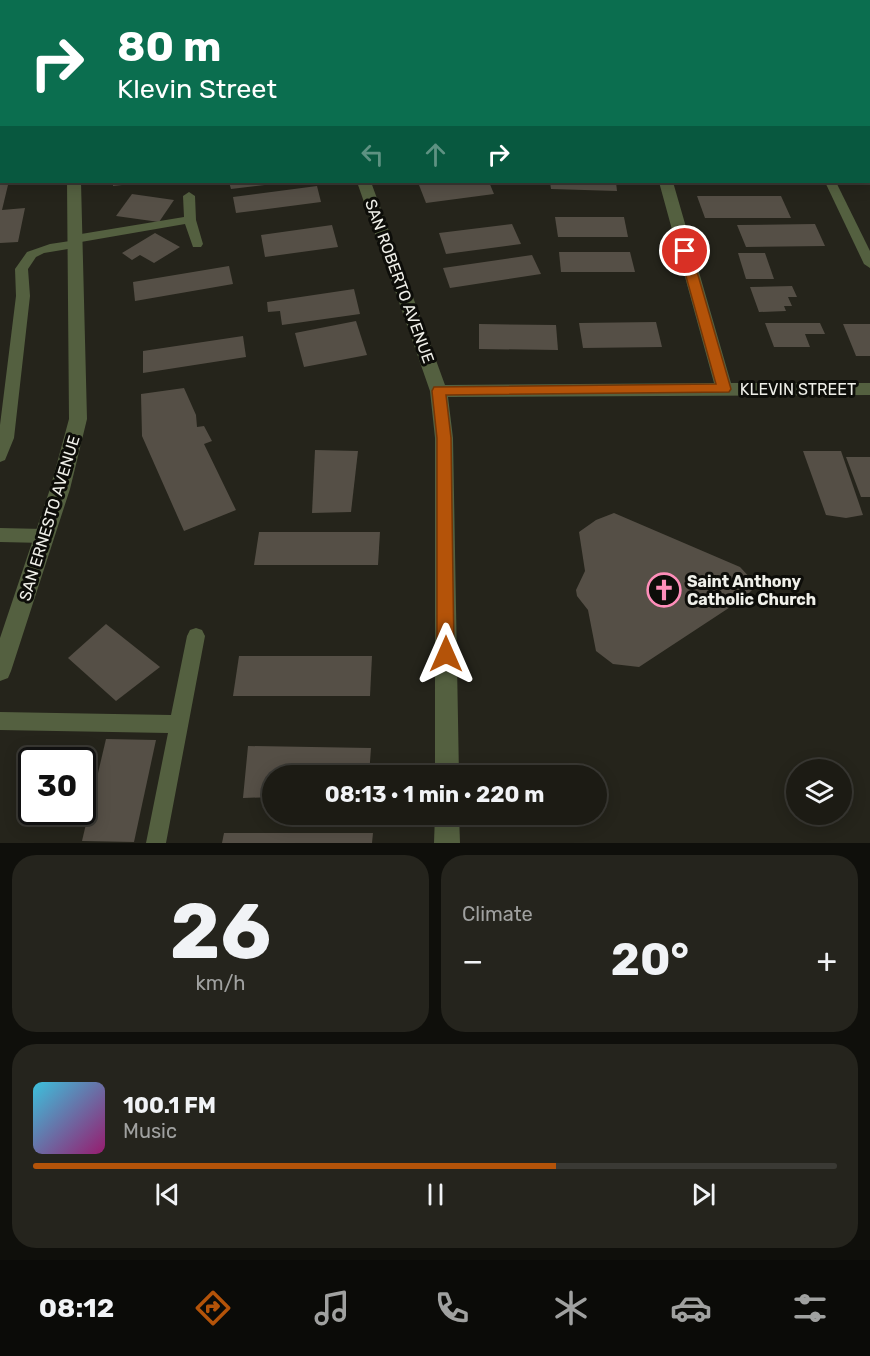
<!DOCTYPE html>
<html lang="en">
<head>
<meta charset="utf-8">
<style>
	:root { --surface:#1c1b14; --page:#25241d; --text:#f1f3f6; --muted:#a0a1a0; --line:#3a3934; --accent:#b45309 }
	body { margin:0; font-family:Rubik,sans-serif; background:var(--page); color:var(--text); height:100vh; display:flex; flex-direction:column; font-size:22px; white-space:nowrap }
	* { box-sizing:border-box; margin:0 }
	p { font-size:20px; color:var(--muted) }
	.icon { flex:none; width:33px; height:33px; fill:none; stroke:currentColor; stroke-width:2; stroke-linecap:round; stroke-linejoin:round }
	.map { position:relative; height:843px; overflow:hidden }
	.panel { display:flex; flex-direction:column; gap:12px; padding:12px; background:#0f0f0b; flex:1 }
	.panel>* { flex:none }
	.top-card { position:absolute; left:0px; top:0px; width:870px; height:183px; box-shadow:0 3px 15px #0003,0 0 0 2px var(--line); background:#0b6e4f; color:#fff; overflow:hidden }
	.fabs { position:absolute; left:786px; top:759px; display:grid; gap:12px }
	.fabs a { display:grid; place-items:center; width:66px; height:66px; border-radius:50%; background:var(--surface); box-shadow:0 3px 15px #0003,0 0 0 2px var(--line); font-size:30px }
	.speed { position:absolute; left:18px; top:747px; display:flex; gap:12px; font-size:30px; font-weight:700; text-align:center }
	.speed>* { display:grid; place-content:center; width:78px; height:78px; border-radius:50%; background:var(--surface); box-shadow:0 3px 15px #0003,0 0 0 2px var(--line); line-height:1 }
	.speed .limit { border:3px solid #111; border-radius:9px; background:#fff; color:#111 }
	.pin { position:absolute; display:grid; place-items:center; width:51px; height:51px; color:#fff; margin:-26px; border:3px solid #fff; border-radius:50%; box-shadow:0 2px 6px #0007 }
	.me { position:absolute; width:66px; margin:-33px; rotate:0deg; stroke-linejoin:round; filter:drop-shadow(0 0 4px #0008) }
	.turn { display:flex; align-items:center; gap:21px; height:126px; padding:0 18px; font-size:27px }
	.turn .icon { width:78px; height:78px; stroke-width:2.5 }
	.turn b { display:block; font-size:42px; line-height:51px }
	.lanes { display:flex; align-items:center; height:57px; padding:0 18px; background:#0003; justify-content:center; gap:30px; direction:ltr }
	.lanes .off { opacity:.35 }
	.big { font-size:45px; font-weight:700; line-height:1.1 }
	.panel .widget { flex:1; display:flex; flex-direction:column; justify-content:center; gap:9px; min-width:0; padding:0 21px; border-radius:24px; background:var(--page) }
	.panel .dial { align-items:center; gap:0 }
	.dial b { font-size:78px; line-height:1 }
	.song { display:flex; align-items:center; gap:18px }
	.cover { width:72px; height:72px; border-radius:9px; background:linear-gradient(135deg,hsl(190 70% 55%),hsl(320 70% 35%)) }
	.played { height:6px; border-radius:3px; background:linear-gradient(90deg,var(--accent) 65%,var(--line) 65%) }
	.keys { display:flex; justify-content:space-around; direction:ltr }
	.heat { display:flex; justify-content:space-between; align-items:center; font-size:33px; direction:ltr }
	.panel .tiles { flex:1; display:grid; gap:12px; grid-template-columns:1fr 1fr }
	.widget:last-child { grid-column:span 2 }
	.trip { position:absolute; left:262px; top:765px; width:345px; height:60px; border-radius:30px; background:var(--surface); box-shadow:0 3px 15px #0003,0 0 0 2px var(--line); font-weight:700; line-height:60px; text-align:center }
	.tabs { display:flex; height:96px; justify-content:space-around; align-items:center; background:#0b0b08; color:var(--muted) }
	.tabs .icon { width:42px; height:42px }
	.tabs .active { color:var(--accent) }
	.tabs b { font-size:27px; color:var(--text) }
	.map>svg:first-child { display:block }
	.building { fill:#554f46 }
	.lines { fill:none; stroke-linecap:round; stroke-linejoin:round }
	.lane { fill:#546040; fill-rule:evenodd }
	.street { fill:#546040; fill-rule:evenodd }
	.secondary { fill:#70824f; fill-rule:evenodd }
	.route { fill:#b45309; stroke:#753606; stroke-width:1.5 }
	.labels { text-anchor:middle; stroke-width:6; stroke-linejoin:round; paint-order:stroke }
	.street-label { font-size:16px; fill:#efefe9; stroke:#0d0d09 }
	.poi-label { font-size:16px; font-weight:bold; fill:#efefe9; stroke:#0d0d09; text-anchor:start }
</style>
</head>
<body>
<div class="map">
<svg width="870" height="843" viewBox="0 0 870 843">
	<rect width="100%" height="100%" fill="#25241b"/>
	<g class="building">
		<polygon points="113,182 140,182 140,183 113,186"/>
		<polygon points="229,182 282,182 282,183 231,189"/>
		<polygon points="449,182 489,182 494,194 426,203 419,185"/>
		<polygon points="550,182 616,182 617,191 551,189"/>
		<polygon points="705,182 750,182 752,185 707,185"/>
		<polygon points="0,185 8,185 2,210 25,208 18,242 0,243"/>
		<polygon points="317,186 321,202 236,213 233,197"/>
		<polygon points="132,194 174,200 159,222 116,216"/>
		<polygon points="697,196 781,196 791,218 705,218"/>
		<polygon points="555,217 624,217 628,237 558,237"/>
		<polygon points="512,224 521,244 446,254 439,233"/>
		<polygon points="815,224 825,246 746,247 737,225"/>
		<polygon points="332,225 338,247 265,257 261,235"/>
		<polygon points="155,233 180,247 154,263 140,255 132,260 122,253"/>
		<polygon points="559,252 630,252 635,272 561,272"/>
		<polygon points="738,253 765,253 774,279 746,279"/>
		<polygon points="532,255 541,274 450,288 443,268"/>
		<polygon points="229,266 233,284 135,301 133,282"/>
		<polygon points="792,286 797,297 788,297 792,306 784,306 786,311 759,312 750,287"/>
		<polygon points="354,289 360,314 282,325 280,311 268,312 267,302"/>
		<polygon points="356,321 367,355 304,367 295,333"/>
		<polygon points="656,322 662,347 583,348 579,323"/>
		<polygon points="765,323 820,323 825,334 805,334 810,347 774,347"/>
		<polygon points="479,324 556,325 558,350 479,349"/>
		<polygon points="843,324 870,324 870,356 856,356"/>
		<polygon points="243,336 246,357 143,373 143,351"/>
		<polygon points="184,388 196,415 197,427 204,426 212,441 204,444 236,510 184,531 142,436 141,394"/>
		<polygon points="315,450 358,451 351,512 312,513"/>
		<polygon points="803,451 841,451 863,515 846,518 826,515"/>
		<polygon points="846,457 870,457 870,497 861,497"/>
		<polygon points="614,513 740,567 753,581 752,590 744,598 639,667 613,664 596,651 588,610 577,596 576,590 585,571 579,532 596,520"/>
		<polygon points="259,532 380,532 378,565 254,565"/>
		<polygon points="106,624 160,667 116,701 68,658"/>
		<polygon points="239,656 372,656 370,696 233,696"/>
		<polygon points="106,739 156,740 134,842 82,841"/>
		<polygon points="248,746 371,748 369,776 273,776 273,797 243,798"/>
		<polygon points="224,833 373,833 372,843 222,843"/>
	</g>
	<g class="lines">
		<g class="lane">
			<rect x="868" y="108" width="2" height="6"/>
			<polygon points="825,182 836,182 870,251 870,268 864,264"/>
			<polygon points="189,192 195,196 196,220 203,244 201,247 193,247 185,224 81,242 80,247 44,253 36,257 28,269 30,296 14,438 5,460 0,462 0,425 16,296 15,269 27,252 50,244 70,241 71,236 75,235 184,217 183,196"/>
			<polygon points="0,528 44,529 50,531 52,536 50,541 44,543 0,542"/>
			<polygon points="196,628 202,630 205,636 166,843 146,843 168,733 0,730 0,712 171,715 187,636 190,630"/>
		</g>
		<g class="street">
			<polygon points="0,0 6,0 0,4"/>
			<rect x="0" y="120" width="2" height="8"/>
			<polygon points="67,182 81,182 87,419 70,489 11,671 8,678 0,681 0,638 50,489 69,419"/>
			<polygon points="357,182 371,182 445,385 714,383 659,182 673,182 731,383 870,383 870,395 448,397 453,438 459,776 435,776 435,438 430,391"/>
			<polygon points="435,814 459,814 460,843 434,843"/>
		</g>
		<g class="secondary">
			<rect x="868" y="23" width="2" height="6"/>
			<rect x="0" y="24" width="2" height="6"/>
			<rect x="868" y="37" width="2" height="6"/>
			<rect x="0" y="39" width="2" height="6"/>
		</g>
	</g>
	<polygon class="route" points="685,247 691,251 731,389 729,392 446,395 451,438 454,654 452,659 446,661 440,659 437,654 437,438 432,391 434,387 716,384 679,251"/>
	<defs>
		<g id="church-ring" transform="scale(1.725)"><circle r="9.5" fill="#0d0d09" stroke="#ff8eba" stroke-width="1.5"/><path d="M-1.2-6h2.4v3.5h3.3v2.4h-3.3V6h-2.4V-.1h-3.3v-2.4h3.3Z" fill="#ff8eba"/></g>
	</defs>
	<g fill-rule="evenodd">
		<use href="#church-ring" x="664" y="590"/>
	</g>
	<g class="labels">
		<g class="street-label">
			<text transform="translate(400 281) rotate(70)" y="6">SAN ROBERTO AVENUE</text>
			<text x="798" y="395">KLEVIN STREET</text>
			<text transform="translate(49 518) rotate(-73)" y="6">SAN ERNESTO AVENUE</text>
		</g>
		<g class="poi-label">
			<text x="687" y="587">Saint Anthony<tspan x="687" dy="18">Catholic Church</tspan></text>
		</g>
	</g>
</svg>
<div class="fabs">
<a><svg class="icon" aria-label="layers" viewBox="0 0 24 24"><path d="M12 4l9 5-9 5-9-5zM3 14l9 5 9-5"/></svg></a>
</div>
<div class="speed"><div class="limit">30</div></div>
<div class="pin" style="left:685px;top:251px;background:#d93025"><svg class="icon" aria-label="arrive" viewBox="0 0 24 24"><path d="M6 21V4h12l-3 4 3 4H6"/></svg></div>
<svg class="me" style="left:446px;top:654px" viewBox="-20 -20 40 40"><path d="M0-17L14 15 0 8-14 15z" fill="#b45309" stroke="#fff" stroke-width="4"/></svg>
<div class="trip">08:13 · 1 min · 220 m</div>
<div class="top-card">
<div class="turn"><svg class="icon" aria-label="right" viewBox="0 0 24 24"><path d="M7 20v-9h11M14 6l5 5-5 5"/></svg><div><b>80 m</b>Klevin Street</div></div>
<div class="lanes"><svg class="icon off" aria-label="left" viewBox="0 0 24 24"><path d="M17 20v-9H6M10 6l-5 5 5 5"/></svg><svg class="icon off" aria-label="ahead" viewBox="0 0 24 24"><path d="M12 20V5M6 11l6-6 6 6"/></svg><svg class="icon" aria-label="right" viewBox="0 0 24 24"><path d="M7 20v-9h11M14 6l5 5-5 5"/></svg></div>
</div>
</div>
<section class="panel">
<div class="tiles">
<div class="widget dial"><b>26</b><p>km/h</p></div>
<div class="widget"><p>Climate</p>
<div class="heat"><a>−</a><b class="big">20°</b><a>+</a></div>
</div>
<div class="widget">
<div class="song"><i class="cover"></i><div><b>100.1 FM</b><p>Music</p></div></div>
<div class="played"></div>
<div class="keys"><svg class="icon" aria-label="previous" viewBox="0 0 24 24"><path d="M18 5L8 12l10 7zM5 5v14"/></svg><svg class="icon" aria-label="pause" viewBox="0 0 24 24"><path d="M8 5v14M16 5v14"/></svg><svg class="icon" aria-label="next" viewBox="0 0 24 24"><path d="M6 5l10 7-10 7zM19 5v14"/></svg></div>
</div>
</div>
</section>
<nav class="tabs">
<b>08:12</b>
<svg class="icon active" aria-label="directions" viewBox="0 0 24 24"><path d="M12 3l9 9-9 9-9-9zM9 14v-3h6M13 9l2 2-2 2"/></svg>
<svg class="icon" aria-label="music" viewBox="0 0 24 24"><path d="M9 18V5l10-2v13"/><circle cx="6" cy="18" r="3"/><circle cx="16" cy="16" r="3"/></svg>
<svg class="icon" aria-label="phone" viewBox="0 0 24 24"><path d="M5 4h4l2 5-3 2q2 4 5 5l2-3 5 2v4C11 20 4 13 5 4z"/></svg>
<svg class="icon" aria-label="climate" viewBox="0 0 24 24"><path d="M12 3v18M4 7l16 10M4 17L20 7"/></svg>
<svg class="icon" aria-label="car" viewBox="0 0 24 24"><path d="M5 17H2v-5l4-1 3-4h7l3 4 3 1v5h-3M9 17h6M6 11h13"/><circle cx="7" cy="17" r="2"/><circle cx="17" cy="17" r="2"/></svg>
<svg class="icon" aria-label="filters" viewBox="0 0 24 24"><path d="M4 7h16M4 17h16"/><circle cx="9" cy="7" r="2"/><circle cx="15" cy="17" r="2"/></svg>
</nav>
</body>
</html>
